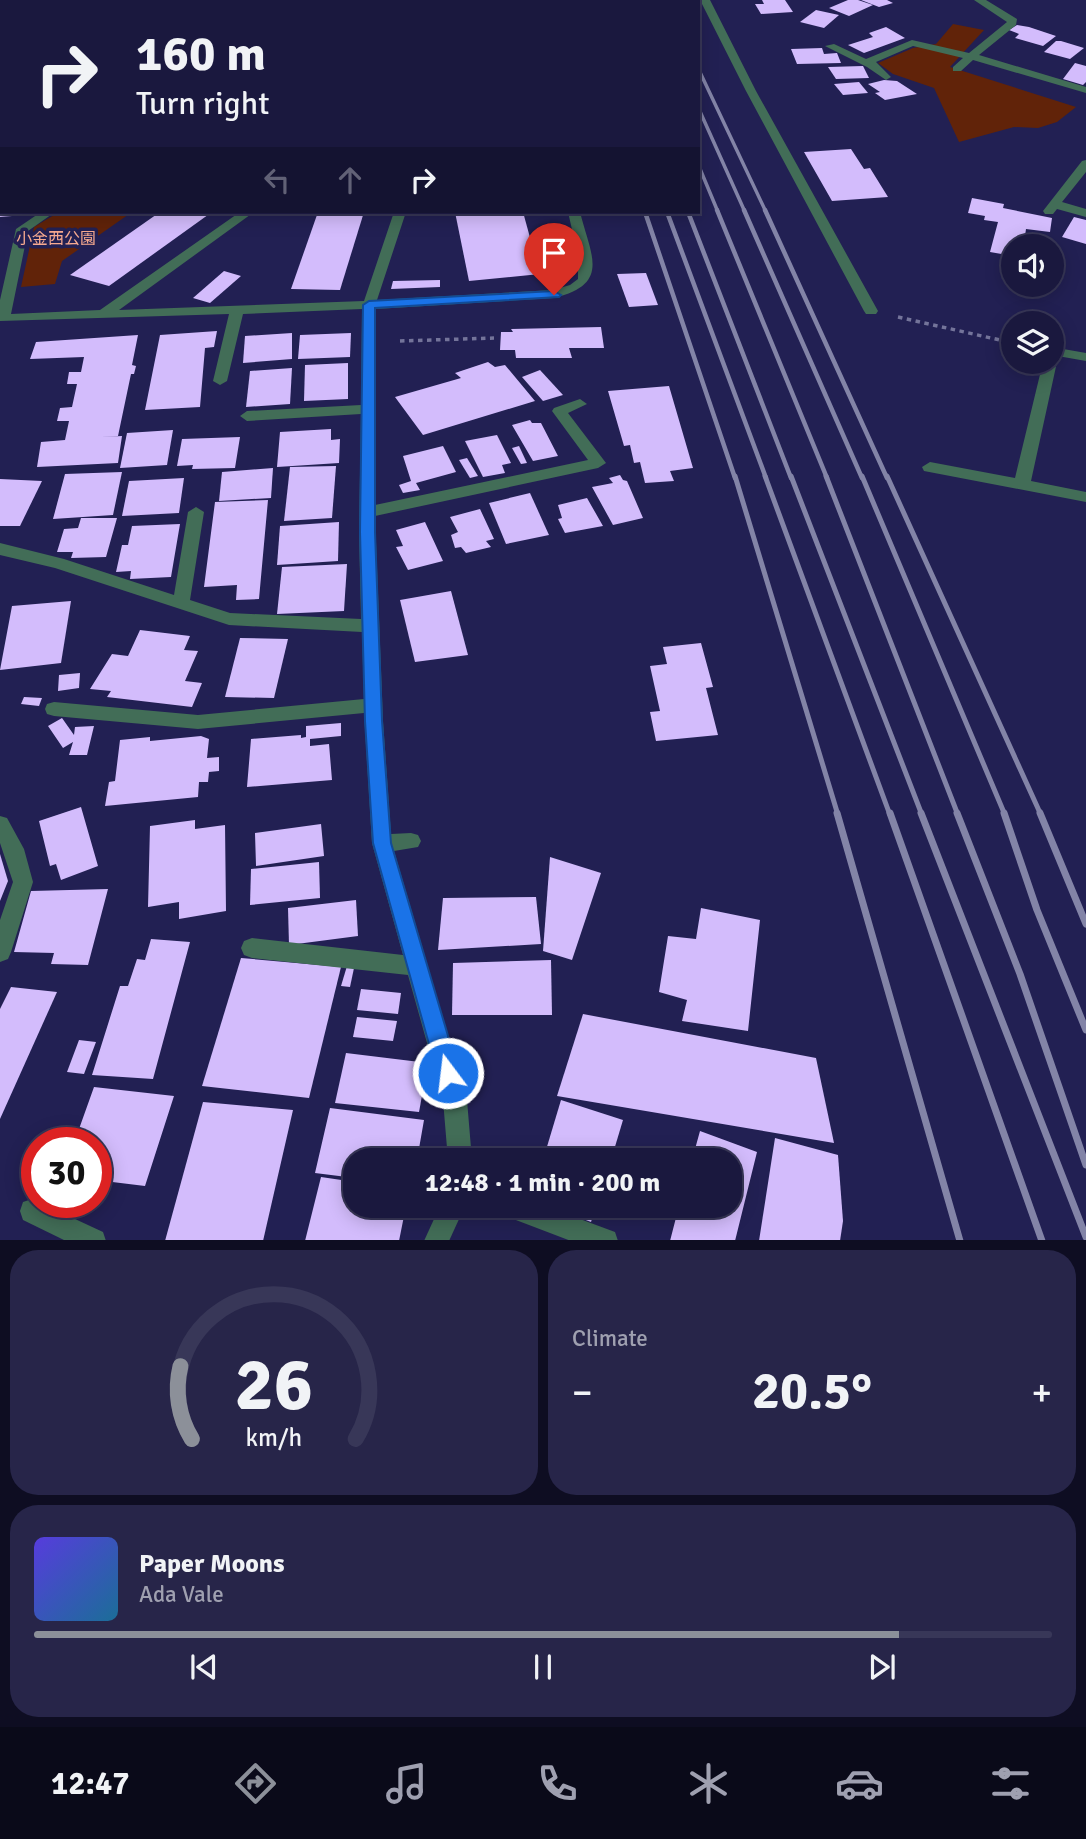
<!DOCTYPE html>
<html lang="en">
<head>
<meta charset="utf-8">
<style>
	:root { --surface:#1a183e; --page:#272549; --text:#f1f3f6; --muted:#9fa0b0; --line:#383758; --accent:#8c9099 }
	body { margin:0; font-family:Signika,"Noto Sans JP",sans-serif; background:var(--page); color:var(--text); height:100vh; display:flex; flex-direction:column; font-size:26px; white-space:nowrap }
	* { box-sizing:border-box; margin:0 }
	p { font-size:23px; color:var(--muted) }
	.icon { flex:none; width:38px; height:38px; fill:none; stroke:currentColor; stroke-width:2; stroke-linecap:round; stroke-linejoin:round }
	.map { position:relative; height:1240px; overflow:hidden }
	.details { display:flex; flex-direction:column; gap:10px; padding:10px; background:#0e0d22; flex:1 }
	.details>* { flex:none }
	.banner { position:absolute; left:0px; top:0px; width:700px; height:214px; box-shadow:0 4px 18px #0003,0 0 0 2px var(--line); background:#1a183e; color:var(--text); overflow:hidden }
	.controls { position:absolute; left:1001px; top:234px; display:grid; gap:14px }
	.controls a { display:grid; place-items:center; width:63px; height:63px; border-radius:50%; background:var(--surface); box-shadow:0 4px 18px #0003,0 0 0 2px var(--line); font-size:35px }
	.speed { position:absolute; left:21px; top:1127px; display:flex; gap:14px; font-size:35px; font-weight:700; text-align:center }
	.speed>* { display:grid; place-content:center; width:91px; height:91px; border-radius:50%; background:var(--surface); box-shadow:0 4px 18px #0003,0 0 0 2px var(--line); line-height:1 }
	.speed .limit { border:10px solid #d22; background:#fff; color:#111 }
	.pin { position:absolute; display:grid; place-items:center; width:60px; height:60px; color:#fff; margin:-72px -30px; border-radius:50% 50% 50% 0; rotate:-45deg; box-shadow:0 0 7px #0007 }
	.pin .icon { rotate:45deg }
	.me { position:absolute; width:77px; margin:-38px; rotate:345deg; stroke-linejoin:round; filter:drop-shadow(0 0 5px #0008) }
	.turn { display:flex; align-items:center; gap:24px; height:147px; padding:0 21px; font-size:32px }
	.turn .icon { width:91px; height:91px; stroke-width:2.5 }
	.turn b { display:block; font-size:49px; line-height:60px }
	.lanes { display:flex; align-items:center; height:66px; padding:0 21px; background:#0003; justify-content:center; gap:35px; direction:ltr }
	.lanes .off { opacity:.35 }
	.big { font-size:52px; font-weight:700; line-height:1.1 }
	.details .widget { flex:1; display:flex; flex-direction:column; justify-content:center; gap:10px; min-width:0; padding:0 24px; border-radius:28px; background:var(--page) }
	.details .dial { align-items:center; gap:0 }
	.dial svg { height:182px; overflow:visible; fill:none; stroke:var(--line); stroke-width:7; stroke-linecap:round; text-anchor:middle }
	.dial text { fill:var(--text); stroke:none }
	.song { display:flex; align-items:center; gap:21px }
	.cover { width:84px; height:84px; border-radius:10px; background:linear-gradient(135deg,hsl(250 70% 55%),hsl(200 70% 35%)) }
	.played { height:7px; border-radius:4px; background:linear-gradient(90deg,var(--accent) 85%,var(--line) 85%) }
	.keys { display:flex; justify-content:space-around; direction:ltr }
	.heat { display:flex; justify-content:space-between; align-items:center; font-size:38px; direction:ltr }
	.details .tiles { flex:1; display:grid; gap:10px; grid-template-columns:1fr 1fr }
	.widget:last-child { grid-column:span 2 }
	.trip { position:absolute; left:343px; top:1148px; width:399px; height:70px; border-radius:28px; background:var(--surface); box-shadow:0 4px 18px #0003,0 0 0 2px var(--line); font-weight:700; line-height:70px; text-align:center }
	.dock { display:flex; height:112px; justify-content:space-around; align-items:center; background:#0a0a19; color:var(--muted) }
	.dock .icon { width:49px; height:49px }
	.dock .active { color:var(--accent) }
	.dock b { font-size:32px; color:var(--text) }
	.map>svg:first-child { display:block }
	.green { fill:#612309 }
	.building { fill:#d3bcfc }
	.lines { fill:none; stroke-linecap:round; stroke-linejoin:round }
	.path { stroke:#74749a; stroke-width:3.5; stroke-dasharray:4.5 4.5; stroke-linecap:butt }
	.minor { fill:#426d57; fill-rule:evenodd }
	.rail-far3 { stroke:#8384a7; stroke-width:3.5 }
	.rail-far2 { stroke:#8384a7; stroke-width:4.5 }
	.rail-far1 { stroke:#8384a7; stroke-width:5 }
	.rail { stroke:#8384a7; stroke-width:7 }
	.route { fill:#1a73e8; stroke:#114b97; stroke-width:2 }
	.labels { text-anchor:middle; stroke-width:7; stroke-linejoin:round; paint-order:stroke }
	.far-park-label { font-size:16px; fill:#f8ab90; stroke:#222053 }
</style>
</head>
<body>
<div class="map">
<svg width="1086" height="1241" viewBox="0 0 1086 1241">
	<rect width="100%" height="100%" fill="#222053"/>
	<g class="green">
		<polygon points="953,24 984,30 950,67 1076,107 1057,122 1038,128 1014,127 959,142 934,88 893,74 878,63 913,48 936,44"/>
		<polygon points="59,212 132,212 62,261 55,284 21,287 34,227"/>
	</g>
	<g class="building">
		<polygon points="762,0 785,0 793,12 761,14 755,4 764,4"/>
		<polygon points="848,0 858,0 873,5 849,16 829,8"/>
		<polygon points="861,0 887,0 893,3 879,7"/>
		<polygon points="816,10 839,15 824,28 800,22"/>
		<polygon points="1017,25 1029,27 1056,36 1043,46 1015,38 1019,34 1009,30"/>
		<polygon points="886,27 905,38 864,53 848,45 873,37 869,33"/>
		<polygon points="1056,41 1061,41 1084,48 1070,59 1044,52"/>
		<polygon points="822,48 824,54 837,53 841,63 797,64 791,49"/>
		<polygon points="1075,63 1086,66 1086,82 1083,85 1063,79"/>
		<polygon points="863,66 869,78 836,79 828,67"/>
		<polygon points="884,80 897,81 917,94 885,100 875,93 880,92 868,84"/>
		<polygon points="859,82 868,93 843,95 834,84"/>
		<polygon points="851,149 864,169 870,168 888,197 832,201 804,152"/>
		<polygon points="972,198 1004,204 1003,208 1052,218 1050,232 1026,229 1025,236 1042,239 1041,247 1013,247 1013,256 990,252 998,222 984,220 985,216 968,213"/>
		<polygon points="0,212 36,212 36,214 0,217"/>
		<polygon points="160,212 212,212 109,286 70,275"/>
		<polygon points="318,212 364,212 340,290 291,289"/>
		<polygon points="455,212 523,212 540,274 469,281"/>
		<polygon points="1074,217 1086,220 1086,244 1062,237"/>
		<polygon points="224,271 241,276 210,303 193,298"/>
		<polygon points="646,273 658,305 629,307 617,274"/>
		<polygon points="440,280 440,287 391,289 393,281"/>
		<polygon points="601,327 604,348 569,348 572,358 516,358 515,350 500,350 501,332 513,332 511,329"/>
		<polygon points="217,331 214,347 205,348 200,407 145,410 160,335"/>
		<polygon points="292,333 292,359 243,363 245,336"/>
		<polygon points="351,333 350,357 298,359 300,335"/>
		<polygon points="138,335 132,365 136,366 134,374 131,374 118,436 100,437 122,436 118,463 37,467 41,442 65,440 69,421 57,421 60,408 72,407 77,384 67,384 69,372 81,372 84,357 30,359 36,342"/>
		<polygon points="488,362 495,367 505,365 535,401 423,435 395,397 461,378 455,373"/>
		<polygon points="348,363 348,399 304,401 305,365"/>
		<polygon points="292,368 290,404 246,407 250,371"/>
		<polygon points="540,370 563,395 543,401 522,377"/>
		<polygon points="669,386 693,468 670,471 674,481 645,483 640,462 634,463 630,445 624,446 608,391"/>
		<polygon points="530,420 532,423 541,423 558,456 533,461 512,425"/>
		<polygon points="331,429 331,440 340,439 339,463 277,467 280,432"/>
		<polygon points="173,430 167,465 120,468 127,433"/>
		<polygon points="497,435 511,463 502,465 505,473 483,477 465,441"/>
		<polygon points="240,437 235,468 192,469 193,465 177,466 182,439"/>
		<polygon points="443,446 456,472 416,483 420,490 403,493 399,485 411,481 403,456"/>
		<polygon points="519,446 527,463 521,464 512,448"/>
		<polygon points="467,458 478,476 470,478 459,460"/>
		<polygon points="336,466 332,518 284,521 290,467"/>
		<polygon points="273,468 271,498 219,501 222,472"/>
		<polygon points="122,472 113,515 53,519 65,474"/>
		<polygon points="620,475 623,480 627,481 643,518 613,525 592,487 613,483 609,478"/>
		<polygon points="184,478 179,513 122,516 129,481"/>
		<polygon points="0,479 42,481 20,526 0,526"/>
		<polygon points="530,493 549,535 506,544 489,503"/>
		<polygon points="587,498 603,526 565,533 558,519 562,518 558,505"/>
		<polygon points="268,500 259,599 236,600 237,585 204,587 215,502"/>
		<polygon points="480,509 494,539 486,541 491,547 466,553 461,547 455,548 451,535 458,532 450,517"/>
		<polygon points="81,518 117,518 106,557 71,558 73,552 57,552 64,529 78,528"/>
		<polygon points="339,522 338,561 277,565 280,526"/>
		<polygon points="425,522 443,561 408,570 396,547 403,546 396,530"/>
		<polygon points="180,524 171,577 130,579 131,571 116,572 122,545 128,545 132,526"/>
		<polygon points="347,564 344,611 277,614 282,567"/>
		<polygon points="451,591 468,655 415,662 400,600"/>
		<polygon points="71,601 61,663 0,670 12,606"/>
		<polygon points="140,630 190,636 184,650 198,651 185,681 202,683 192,707 107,697 111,691 90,689 112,654 128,656"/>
		<polygon points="240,638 288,639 274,698 225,697"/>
		<polygon points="701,643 713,687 706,688 718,735 656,741 650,712 660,711 650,666 667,664 663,647"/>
		<polygon points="80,673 79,688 58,691 59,675"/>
		<polygon points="24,697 42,698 39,706 21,704"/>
		<polygon points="62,718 74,735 75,727 94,726 87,755 69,755 73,742 63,748 48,726"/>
		<polygon points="341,723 341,736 310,739 310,746 329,744 332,780 247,787 251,739 301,735 301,738 306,737 306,726"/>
		<polygon points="201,736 209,739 207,758 219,757 219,771 209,772 208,782 199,782 198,797 105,806 109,782 115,781 120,740 150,737 150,741"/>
		<polygon points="81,807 98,866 61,880 56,864 50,866 39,821"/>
		<polygon points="195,820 195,829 225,825 226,911 179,919 179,902 148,907 150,826"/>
		<polygon points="321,824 324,856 256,866 255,833"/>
		<polygon points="0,854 8,881 0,901"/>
		<polygon points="550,857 601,873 572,960 543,951"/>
		<polygon points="319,862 320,898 250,905 251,869"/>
		<polygon points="108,889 88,965 51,964 54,953 14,952 31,891"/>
		<polygon points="536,897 541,944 438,950 443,898"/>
		<polygon points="356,900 358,936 289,945 288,908"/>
		<polygon points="701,908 760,920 748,1031 682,1021 687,1000 659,992 668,936 696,939"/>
		<polygon points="151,939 190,942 153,1079 92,1075 120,986 128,986 137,959 145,960"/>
		<polygon points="241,958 341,967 309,1098 202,1086"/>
		<polygon points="551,960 552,1015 452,1015 453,963"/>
		<polygon points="347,966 354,968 350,987 341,986"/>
		<polygon points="11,987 57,992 0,1119 0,1009"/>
		<polygon points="361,989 401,993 398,1014 357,1010"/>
		<polygon points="583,1014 816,1058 834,1143 557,1096"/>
		<polygon points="357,1017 397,1021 393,1041 353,1037"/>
		<polygon points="79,1040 96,1042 84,1074 67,1072"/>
		<polygon points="346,1053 428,1063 419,1112 335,1103"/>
		<polygon points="94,1087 174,1096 145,1186 96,1180 96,1143 74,1143"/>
		<polygon points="561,1100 623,1120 611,1160 543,1160"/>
		<polygon points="203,1102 293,1110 263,1241 165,1241"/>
		<polygon points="330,1108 424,1120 417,1160 355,1160 355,1178 315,1173"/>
		<polygon points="700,1131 757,1152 735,1241 670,1241 679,1206 730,1206 730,1160 692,1160"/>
		<polygon points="775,1138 838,1155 843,1221 840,1241 759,1241"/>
		<polygon points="321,1177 355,1182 355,1206 406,1206 399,1241 305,1241"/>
		<polygon points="549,1206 596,1206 591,1222"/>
	</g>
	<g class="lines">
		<g class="path">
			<polyline points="898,317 1013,343"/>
			<polyline points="400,341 494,338"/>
		</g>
		<g class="minor">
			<polygon points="267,0 278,0 266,2"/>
			<polygon points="371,0 408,0 370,2"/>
			<rect x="496" y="0" width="10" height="2"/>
			<polygon points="700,0 710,0 756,91 878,311 876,314 866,314 864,311 746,91"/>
			<polygon points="974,0 986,0 1017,19 1016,25 979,55 1086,87 1086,93 973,60 961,71 953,71 953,67 963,58 913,46 876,62 891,77 886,80 867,67 825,46 834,44 866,59 912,40 969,53 1007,22"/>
			<rect x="0" y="41" width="2" height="6"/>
			<polygon points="0,114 2,114 0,121"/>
			<rect x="0" y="152" width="2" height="8"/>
			<polygon points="1086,160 1086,172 1062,202 1086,209 1086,217 1057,209 1053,214 1045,214 1043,211 1082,161"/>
			<path d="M41 212H55L28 231 11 314 100 310 240 212H254L119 310 364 301 394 212H406L377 300 553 290 570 285 578 279V256L568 212H580C591 256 611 284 554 298L376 309 375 505 588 460 552 411 554 408 580 399 587 404 568 413 606 463 598 468 375 516 383 721 391 834 411 833 418 835 421 841 418 847 394 851 467 1100 472 1160H448L443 1100 408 975 252 958 244 955 241 948 244 941 252 938 403 955 372 843 364 713 198 729 54 716 47 714 45 709 47 704 54 702 198 715 364 699 362 632 229 625 55 568 0 555V543L64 559 174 595 188 512 196 507 204 512 190 600 230 613 361 619 359 532 361 414 247 421 240 416 247 411 361 405 362 309 243 314 227 381 220 385 213 381 229 314 0 321V300L16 229Z"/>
			<polygon points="1052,347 1086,353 1086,361 1052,355"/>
			<polygon points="1052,358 1057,362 1031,481 1086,492 1086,502 924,471 922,467 930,462 1015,478 1043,362 1052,362"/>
			<polygon points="0,816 7,818 24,849 33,882 11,952 8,959 0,962 0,920 13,882 0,843"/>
			<polygon points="32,1199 103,1232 106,1241 66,1241 23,1220 20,1211 23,1202"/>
			<polygon points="440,1206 465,1206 449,1241 424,1241"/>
			<polygon points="500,1206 545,1206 615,1232 618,1241 571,1241 503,1215"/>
		</g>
		<g class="rail-far3">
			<polyline points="698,68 766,212"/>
			<polyline points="698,107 745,212"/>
			<polyline points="698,164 718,212"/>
		</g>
		<g class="rail-far2">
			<polyline points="717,210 827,478"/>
			<polyline points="744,210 862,478"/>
			<polyline points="765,210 887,478"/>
			<polyline points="645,212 735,478"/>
			<polyline points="667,212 766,478"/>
			<polyline points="688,212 791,478"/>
		</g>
		<g class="rail-far1">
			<polyline points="735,476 838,815"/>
			<polyline points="765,476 890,815"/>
			<polyline points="791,476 922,815"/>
			<polyline points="826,476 958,815"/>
			<polyline points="862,476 1005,815"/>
			<polyline points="887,476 1041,815"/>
		</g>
		<g class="rail">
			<polyline points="837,813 960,1241"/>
			<polyline points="890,813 1042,1241"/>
			<polyline points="921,813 1086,1237"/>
			<polyline points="957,813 1020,974 1086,1165"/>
			<polyline points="1004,813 1037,910 1086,1030"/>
			<polyline points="1040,813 1086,924"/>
		</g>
	</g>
	<polygon class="route" points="554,291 561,295 559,297 375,308 375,532 382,721 391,843 459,1073 455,1081 448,1083 441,1081 437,1073 373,843 365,721 360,532 363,305 369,301"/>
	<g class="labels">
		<g class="far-park-label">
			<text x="56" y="244">小金西公園</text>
		</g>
	</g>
</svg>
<div class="controls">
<a><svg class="icon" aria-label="sound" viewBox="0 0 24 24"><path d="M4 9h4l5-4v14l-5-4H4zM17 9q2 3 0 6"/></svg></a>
<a><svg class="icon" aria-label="layers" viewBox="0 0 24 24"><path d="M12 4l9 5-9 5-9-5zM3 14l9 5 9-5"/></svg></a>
</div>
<div class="speed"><div class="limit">30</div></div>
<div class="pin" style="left:554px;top:295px;background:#d93025"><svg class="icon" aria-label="arrive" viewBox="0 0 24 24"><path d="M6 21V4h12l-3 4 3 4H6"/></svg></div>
<svg class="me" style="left:448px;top:1073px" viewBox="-20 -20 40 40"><circle r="17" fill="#1a73e8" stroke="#fff" stroke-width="3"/><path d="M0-11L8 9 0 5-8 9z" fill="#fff"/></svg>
<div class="trip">12:48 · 1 min · 200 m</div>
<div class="banner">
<div class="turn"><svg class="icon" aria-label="right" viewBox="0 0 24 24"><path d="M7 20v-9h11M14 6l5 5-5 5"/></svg><div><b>160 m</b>Turn right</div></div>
<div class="lanes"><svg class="icon off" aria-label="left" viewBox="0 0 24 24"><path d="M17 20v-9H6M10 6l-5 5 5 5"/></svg><svg class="icon off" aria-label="ahead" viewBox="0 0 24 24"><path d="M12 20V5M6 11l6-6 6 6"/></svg><svg class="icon" aria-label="right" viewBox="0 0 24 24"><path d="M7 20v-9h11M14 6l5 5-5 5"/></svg></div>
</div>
</div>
<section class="details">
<div class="tiles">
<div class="widget dial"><svg viewBox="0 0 100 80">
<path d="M14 69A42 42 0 1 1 86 69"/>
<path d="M14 69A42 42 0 0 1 9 37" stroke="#8c9099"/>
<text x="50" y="56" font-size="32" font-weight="700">26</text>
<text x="50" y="72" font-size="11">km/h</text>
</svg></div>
<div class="widget"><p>Climate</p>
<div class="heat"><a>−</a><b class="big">20.5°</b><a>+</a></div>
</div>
<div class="widget">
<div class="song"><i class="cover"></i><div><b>Paper Moons</b><p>Ada Vale</p></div></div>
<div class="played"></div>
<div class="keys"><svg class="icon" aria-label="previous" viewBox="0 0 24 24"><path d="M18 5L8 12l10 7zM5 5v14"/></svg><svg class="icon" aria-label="pause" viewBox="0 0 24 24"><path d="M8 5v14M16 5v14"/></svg><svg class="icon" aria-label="next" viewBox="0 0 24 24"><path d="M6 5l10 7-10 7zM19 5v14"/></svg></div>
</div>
</div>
</section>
<nav class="dock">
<b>12:47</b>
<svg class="icon active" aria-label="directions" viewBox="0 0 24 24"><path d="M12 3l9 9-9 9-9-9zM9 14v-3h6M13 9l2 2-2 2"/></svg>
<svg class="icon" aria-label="music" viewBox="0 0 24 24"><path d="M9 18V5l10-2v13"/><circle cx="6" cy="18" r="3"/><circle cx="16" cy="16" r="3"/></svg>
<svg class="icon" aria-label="phone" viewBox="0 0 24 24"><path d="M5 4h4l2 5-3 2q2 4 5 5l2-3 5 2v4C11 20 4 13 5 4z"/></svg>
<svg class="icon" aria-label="climate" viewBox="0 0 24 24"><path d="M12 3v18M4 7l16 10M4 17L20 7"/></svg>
<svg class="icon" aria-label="car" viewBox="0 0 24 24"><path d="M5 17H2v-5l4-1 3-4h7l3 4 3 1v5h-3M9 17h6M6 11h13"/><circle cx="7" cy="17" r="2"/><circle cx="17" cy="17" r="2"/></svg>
<svg class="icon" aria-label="filters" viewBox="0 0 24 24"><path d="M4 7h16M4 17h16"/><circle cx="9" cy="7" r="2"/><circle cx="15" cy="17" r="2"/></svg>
</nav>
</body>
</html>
